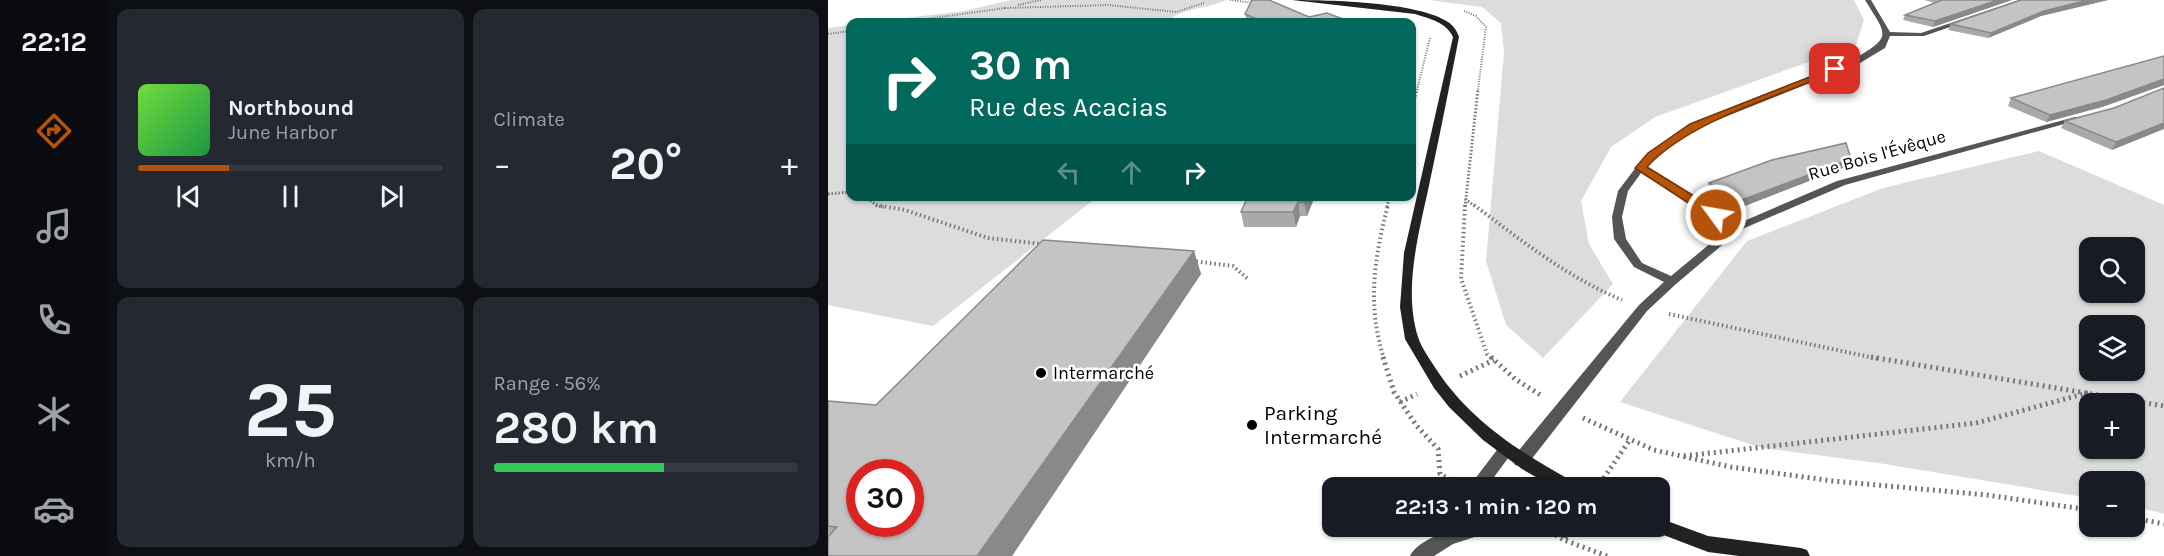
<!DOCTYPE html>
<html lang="en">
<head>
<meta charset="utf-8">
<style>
	:root { --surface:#171b24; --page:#242831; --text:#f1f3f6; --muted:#9ea1a6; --line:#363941; --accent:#b45309 }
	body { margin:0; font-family:Karla,sans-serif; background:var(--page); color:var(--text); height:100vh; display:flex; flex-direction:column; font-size:22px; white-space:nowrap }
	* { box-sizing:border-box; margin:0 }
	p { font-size:20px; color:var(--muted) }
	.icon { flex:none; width:33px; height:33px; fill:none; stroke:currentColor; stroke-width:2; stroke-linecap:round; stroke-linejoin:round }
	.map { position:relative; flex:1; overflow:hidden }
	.details { display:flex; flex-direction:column; gap:9px; padding:9px; background:#0d0f14; width:720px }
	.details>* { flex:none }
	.banner { position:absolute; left:18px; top:18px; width:570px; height:183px; border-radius:12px; box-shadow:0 2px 4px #0004; background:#00695c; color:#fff; overflow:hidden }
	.fabs { position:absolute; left:1251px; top:237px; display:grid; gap:12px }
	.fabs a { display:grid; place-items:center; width:66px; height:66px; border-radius:12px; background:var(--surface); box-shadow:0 2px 4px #0004; font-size:30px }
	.speed { position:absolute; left:18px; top:459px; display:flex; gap:12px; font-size:30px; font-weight:700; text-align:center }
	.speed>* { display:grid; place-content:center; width:78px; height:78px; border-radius:50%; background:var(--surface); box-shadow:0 2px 4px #0004; line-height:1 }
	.speed .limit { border:9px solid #d22; background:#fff; color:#111 }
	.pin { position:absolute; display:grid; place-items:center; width:51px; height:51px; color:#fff; margin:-26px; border-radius:12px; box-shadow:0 3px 9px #0006 }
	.me { position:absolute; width:66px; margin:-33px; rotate:302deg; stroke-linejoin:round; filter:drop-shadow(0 0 4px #0008) }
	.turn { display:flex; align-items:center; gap:21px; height:126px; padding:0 24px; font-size:27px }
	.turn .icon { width:78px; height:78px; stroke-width:2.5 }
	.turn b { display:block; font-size:42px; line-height:51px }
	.lanes { display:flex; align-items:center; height:57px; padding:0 24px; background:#0003; justify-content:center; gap:30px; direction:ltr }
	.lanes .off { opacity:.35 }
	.big { font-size:45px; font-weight:700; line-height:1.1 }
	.details .tile { flex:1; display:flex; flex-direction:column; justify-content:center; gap:9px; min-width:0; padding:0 21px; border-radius:12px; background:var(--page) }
	.details .dial { align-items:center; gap:0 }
	.dial b { font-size:78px; line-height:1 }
	.song { display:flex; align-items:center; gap:18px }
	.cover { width:72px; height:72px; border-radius:9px; background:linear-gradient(135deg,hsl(100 70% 55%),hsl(140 70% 35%)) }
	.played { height:6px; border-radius:3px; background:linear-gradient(90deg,var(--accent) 30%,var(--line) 30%) }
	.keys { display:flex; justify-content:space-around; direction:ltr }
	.heat { display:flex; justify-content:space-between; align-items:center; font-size:33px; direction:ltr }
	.charge { height:9px; border-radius:4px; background:linear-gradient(90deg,#34c759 56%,var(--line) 0) }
	.details .tiles { flex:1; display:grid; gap:9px; grid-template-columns:repeat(2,1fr) }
	.trip { position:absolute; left:494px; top:477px; width:348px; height:60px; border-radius:12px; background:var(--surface); box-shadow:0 2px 4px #0004; font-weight:700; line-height:60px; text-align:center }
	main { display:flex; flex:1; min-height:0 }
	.dock { display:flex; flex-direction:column; width:108px; justify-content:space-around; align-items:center; background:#090b0e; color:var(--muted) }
	.dock .icon { width:42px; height:42px }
	.dock .active { color:var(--accent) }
	.dock b { font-size:27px; color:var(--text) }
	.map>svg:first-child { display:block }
	.green { fill:#dcdcdc; fill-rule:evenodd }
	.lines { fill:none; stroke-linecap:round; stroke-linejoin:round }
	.path-far3 { stroke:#777; stroke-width:2; stroke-dasharray:1 1.5; stroke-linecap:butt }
	.path-far2 { stroke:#777; stroke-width:3; stroke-dasharray:1.5 2; stroke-linecap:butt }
	.path-far1 { stroke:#777; stroke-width:4; stroke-dasharray:1.5 3; stroke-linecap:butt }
	.path { stroke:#777; stroke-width:5; stroke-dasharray:2 4; stroke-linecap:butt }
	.street { fill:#555; fill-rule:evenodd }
	.secondary { fill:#222; fill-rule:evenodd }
	.wall { fill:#a9a9a9 }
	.shaded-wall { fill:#898989 }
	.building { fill:#c4c4c4; stroke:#898989; stroke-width:1.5; fill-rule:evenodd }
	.route { fill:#b45309; stroke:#753606; stroke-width:1.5 }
	.poi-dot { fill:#000; stroke:#fff; stroke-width:2 }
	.labels { text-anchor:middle; stroke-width:5; stroke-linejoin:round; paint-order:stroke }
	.street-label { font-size:18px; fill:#000; stroke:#fff }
	.poi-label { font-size:18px; fill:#000; stroke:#fff; text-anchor:start }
	.near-poi-label { font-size:21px; fill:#000; stroke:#fff; text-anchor:start }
</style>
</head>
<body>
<main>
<nav class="dock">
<b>22:12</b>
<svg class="icon active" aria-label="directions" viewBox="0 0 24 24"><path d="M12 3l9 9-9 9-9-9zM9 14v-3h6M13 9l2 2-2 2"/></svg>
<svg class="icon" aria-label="music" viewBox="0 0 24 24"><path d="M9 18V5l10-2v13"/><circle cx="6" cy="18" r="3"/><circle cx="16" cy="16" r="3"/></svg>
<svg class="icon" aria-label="phone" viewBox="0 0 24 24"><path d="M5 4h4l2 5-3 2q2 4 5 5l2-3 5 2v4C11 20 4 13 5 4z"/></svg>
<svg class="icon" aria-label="climate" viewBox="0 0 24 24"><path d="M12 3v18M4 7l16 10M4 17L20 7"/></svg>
<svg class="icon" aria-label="car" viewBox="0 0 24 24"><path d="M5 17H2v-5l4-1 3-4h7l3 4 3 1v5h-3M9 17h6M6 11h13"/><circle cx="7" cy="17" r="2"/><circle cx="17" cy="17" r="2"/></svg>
</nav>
<section class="details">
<div class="tiles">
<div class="tile">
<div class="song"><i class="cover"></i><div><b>Northbound</b><p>June Harbor</p></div></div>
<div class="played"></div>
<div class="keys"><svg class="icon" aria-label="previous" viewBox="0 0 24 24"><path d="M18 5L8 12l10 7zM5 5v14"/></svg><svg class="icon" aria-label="pause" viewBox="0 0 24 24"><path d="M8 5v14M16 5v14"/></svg><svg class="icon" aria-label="next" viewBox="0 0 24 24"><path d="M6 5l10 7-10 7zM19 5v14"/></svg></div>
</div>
<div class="tile"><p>Climate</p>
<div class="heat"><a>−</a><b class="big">20°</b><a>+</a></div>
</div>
<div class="tile dial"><b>25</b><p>km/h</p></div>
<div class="tile"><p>Range · 56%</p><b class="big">280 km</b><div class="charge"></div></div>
</div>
</section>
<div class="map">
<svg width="1336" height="556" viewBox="0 0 1336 556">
	<rect width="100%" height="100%" fill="#fff"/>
	<g class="green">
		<path d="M184 0H398C381 8 357 8 342 19L347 22H44L136 11Z"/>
		<polygon points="600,0 1026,0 1036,20 1028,45 827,117 783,147 753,201 761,244 785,284 715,358 678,325 658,261 676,52 673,23 654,7"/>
		<polygon points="22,25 22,196 269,197 105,326 0,305 0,28"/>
		<path d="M1211 151 1336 205V514L1307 506 1306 482H1262L1261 498 1057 464 934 448 792 402 919 241 1055 188ZM1262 248H1306V292H1262ZM1262 326H1306V370H1262ZM1262 404H1306V448H1262Z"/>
	</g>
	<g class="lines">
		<g class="path-far3">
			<polyline points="402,0 426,3"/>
			<polyline points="190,5 213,0"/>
			<polyline points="177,8 280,5 348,12 376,3"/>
			<polyline points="636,11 648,16 658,27 650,90"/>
			<polyline points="77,22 177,8"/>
			<polyline points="0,34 22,31"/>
			<polyline points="589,90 602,38"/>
		</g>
		<g class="path-far2">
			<polyline points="584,110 589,89"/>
			<polyline points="0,194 22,192"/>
			<polyline points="37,196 49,206 56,207"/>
			<polyline points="637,199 648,207"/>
			<polyline points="559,207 562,196"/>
			<polyline points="637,207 650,89"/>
		</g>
		<g class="path-far1">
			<polyline points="48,205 77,210 160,238 214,244"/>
			<polyline points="637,205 633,279 659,354 664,359"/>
			<path d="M646 205C694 241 739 277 794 300"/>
			<polyline points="364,261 405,266 421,280"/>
			<polyline points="841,314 1051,359"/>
			<path d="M556 359C539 305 546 259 560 205"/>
		</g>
		<g class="path">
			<polyline points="555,357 566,392 588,425 610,449 612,474 625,481"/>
			<polyline points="663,357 687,379 714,396"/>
			<polyline points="1043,357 1336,406"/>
			<polyline points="632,376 666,360"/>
			<polyline points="572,402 589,394"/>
			<polyline points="755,418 826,450 903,467 1005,481 1159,495 1262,510"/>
			<polyline points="856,456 1148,423 1263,392"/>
			<polyline points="769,488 801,441"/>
			<polyline points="1306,518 1336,524"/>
			<polyline points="712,526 736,540"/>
			<polyline points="744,526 736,540 779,556"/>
		</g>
		<g class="street">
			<path d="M1037 0H1043L1062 32 1093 33 1191 0H1200L1096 36H1062L1057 48 1032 63 869 128 827 157 818 167 909 224 1009 181 1247 117 1254 119 1017 185 912 230 848 284 819 311 699 465 693 466 687 465 685 460 687 455 811 305 836 282 806 267 786 239 784 217 790 191 809 166 821 153 863 124 1026 59C1065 36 1059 36 1037 0ZM813 173 901 228 843 276 814 263 798 239 794 217 800 191Z"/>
			<polygon points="678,444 684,446 686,450 658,488 640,488 672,446"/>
			<path d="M632 526H667L665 531 625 544 606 556H582C588 542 618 531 632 526Z"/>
		</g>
		<g class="secondary">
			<path d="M464 0C502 0 590 2 620 22 626 26 629 31 631 37 622 83 613 129 603 176 593 226 574 286 590 337 594 349 602 359 608 369 642 421 694 454 748 483L750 488H727L694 469 655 440 621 407 606 388 577 339 572 307 576 253 625 37C618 22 602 19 587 14Z"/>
			<polygon points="831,518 880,536 973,548 979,550 982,556 911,556 880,552 825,531 823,526 831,526"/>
		</g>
	</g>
	<g class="wall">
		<polygon points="1096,0 1184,0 1105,27 1075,20 1077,15 1107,3"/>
		<polygon points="1193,0 1280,0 1213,16 1160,38 1120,30 1123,24"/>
		<polygon points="417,14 481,17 523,22 419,22"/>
		<polygon points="1336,56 1336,85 1274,107 1218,122 1180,106 1183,98"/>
		<polygon points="1336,88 1284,150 1233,128 1237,121 1286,108"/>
		<polygon points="1023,159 1020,166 909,209 880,191 881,183"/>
		<polygon points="420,196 487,196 479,216 472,216 468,227 416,227 413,212"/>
		<polygon points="366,251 373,274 184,556 0,556 0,401 48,405"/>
	</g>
	<g class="shaded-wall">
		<polygon points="1170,0 1184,0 1105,27 1107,21"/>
		<polygon points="1260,0 1280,0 1213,16 1160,38 1163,33 1216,11"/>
		<polygon points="1336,79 1336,85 1274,107 1218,122 1222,115"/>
		<polygon points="1336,123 1336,129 1284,150 1288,142"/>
		<polygon points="1023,159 1020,166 909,209 911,201"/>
		<polygon points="479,196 487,196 479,216 476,202"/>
		<polygon points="470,202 472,216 468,227 465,212"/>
		<polygon points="366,251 373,274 184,556 149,556"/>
	</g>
	<g class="building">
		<polygon points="424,0 441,0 481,17 499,13 523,22 436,22 417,14"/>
		<polygon points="1114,0 1170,0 1107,21 1077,15"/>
		<polygon points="1193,0 1260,0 1216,11 1163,33 1123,24"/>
		<polygon points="1336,56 1336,79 1278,100 1222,115 1183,98"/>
		<polygon points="1336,88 1336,123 1288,142 1237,121 1286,108"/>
		<polygon points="1018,143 1023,159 911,201 881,183 944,160"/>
		<polygon points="420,196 479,196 476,202 470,202 465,212 413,212"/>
		<path d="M215 240 366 251 149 556H0V537L9 527 0 526V401L48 405ZM32 472H82V524H32Z"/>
	</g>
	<path class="route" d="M1007 67 1010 68V71C952 95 861 121 819 167L892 212V218H883L807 168 820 153 862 124Z"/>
	<g class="poi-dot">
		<circle cx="213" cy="373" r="6"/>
		<circle cx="424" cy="425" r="6"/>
	</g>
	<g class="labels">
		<g class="street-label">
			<text transform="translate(1049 155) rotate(-16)" y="6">Rue Bois l'Évêque</text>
		</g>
		<g class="poi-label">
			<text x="225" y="379">Intermarché</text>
		</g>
		<g class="near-poi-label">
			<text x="436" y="420">Parking<tspan x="436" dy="24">Intermarché</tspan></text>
		</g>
	</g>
</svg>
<div class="fabs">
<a><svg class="icon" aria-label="search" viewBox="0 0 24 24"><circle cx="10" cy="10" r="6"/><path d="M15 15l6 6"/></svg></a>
<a><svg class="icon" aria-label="layers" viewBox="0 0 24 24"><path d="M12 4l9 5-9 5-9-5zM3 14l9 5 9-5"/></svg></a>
<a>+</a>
<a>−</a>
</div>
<div class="speed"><div class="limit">30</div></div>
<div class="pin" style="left:1007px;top:69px;background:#d93025"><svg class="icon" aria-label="arrive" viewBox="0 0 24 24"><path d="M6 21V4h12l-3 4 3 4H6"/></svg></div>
<svg class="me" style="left:888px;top:215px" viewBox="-20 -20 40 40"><circle r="17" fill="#b45309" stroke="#fff" stroke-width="3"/><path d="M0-11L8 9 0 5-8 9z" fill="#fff"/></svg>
<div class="trip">22:13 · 1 min · 120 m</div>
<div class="banner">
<div class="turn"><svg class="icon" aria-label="right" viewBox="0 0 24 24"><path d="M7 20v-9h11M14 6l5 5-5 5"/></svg><div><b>30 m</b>Rue des Acacias</div></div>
<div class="lanes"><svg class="icon off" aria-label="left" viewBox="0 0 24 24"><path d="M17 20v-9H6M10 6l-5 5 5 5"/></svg><svg class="icon off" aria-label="ahead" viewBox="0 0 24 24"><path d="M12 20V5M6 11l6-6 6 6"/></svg><svg class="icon" aria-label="right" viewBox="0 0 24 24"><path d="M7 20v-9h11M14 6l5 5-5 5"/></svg></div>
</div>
</div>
</main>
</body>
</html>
